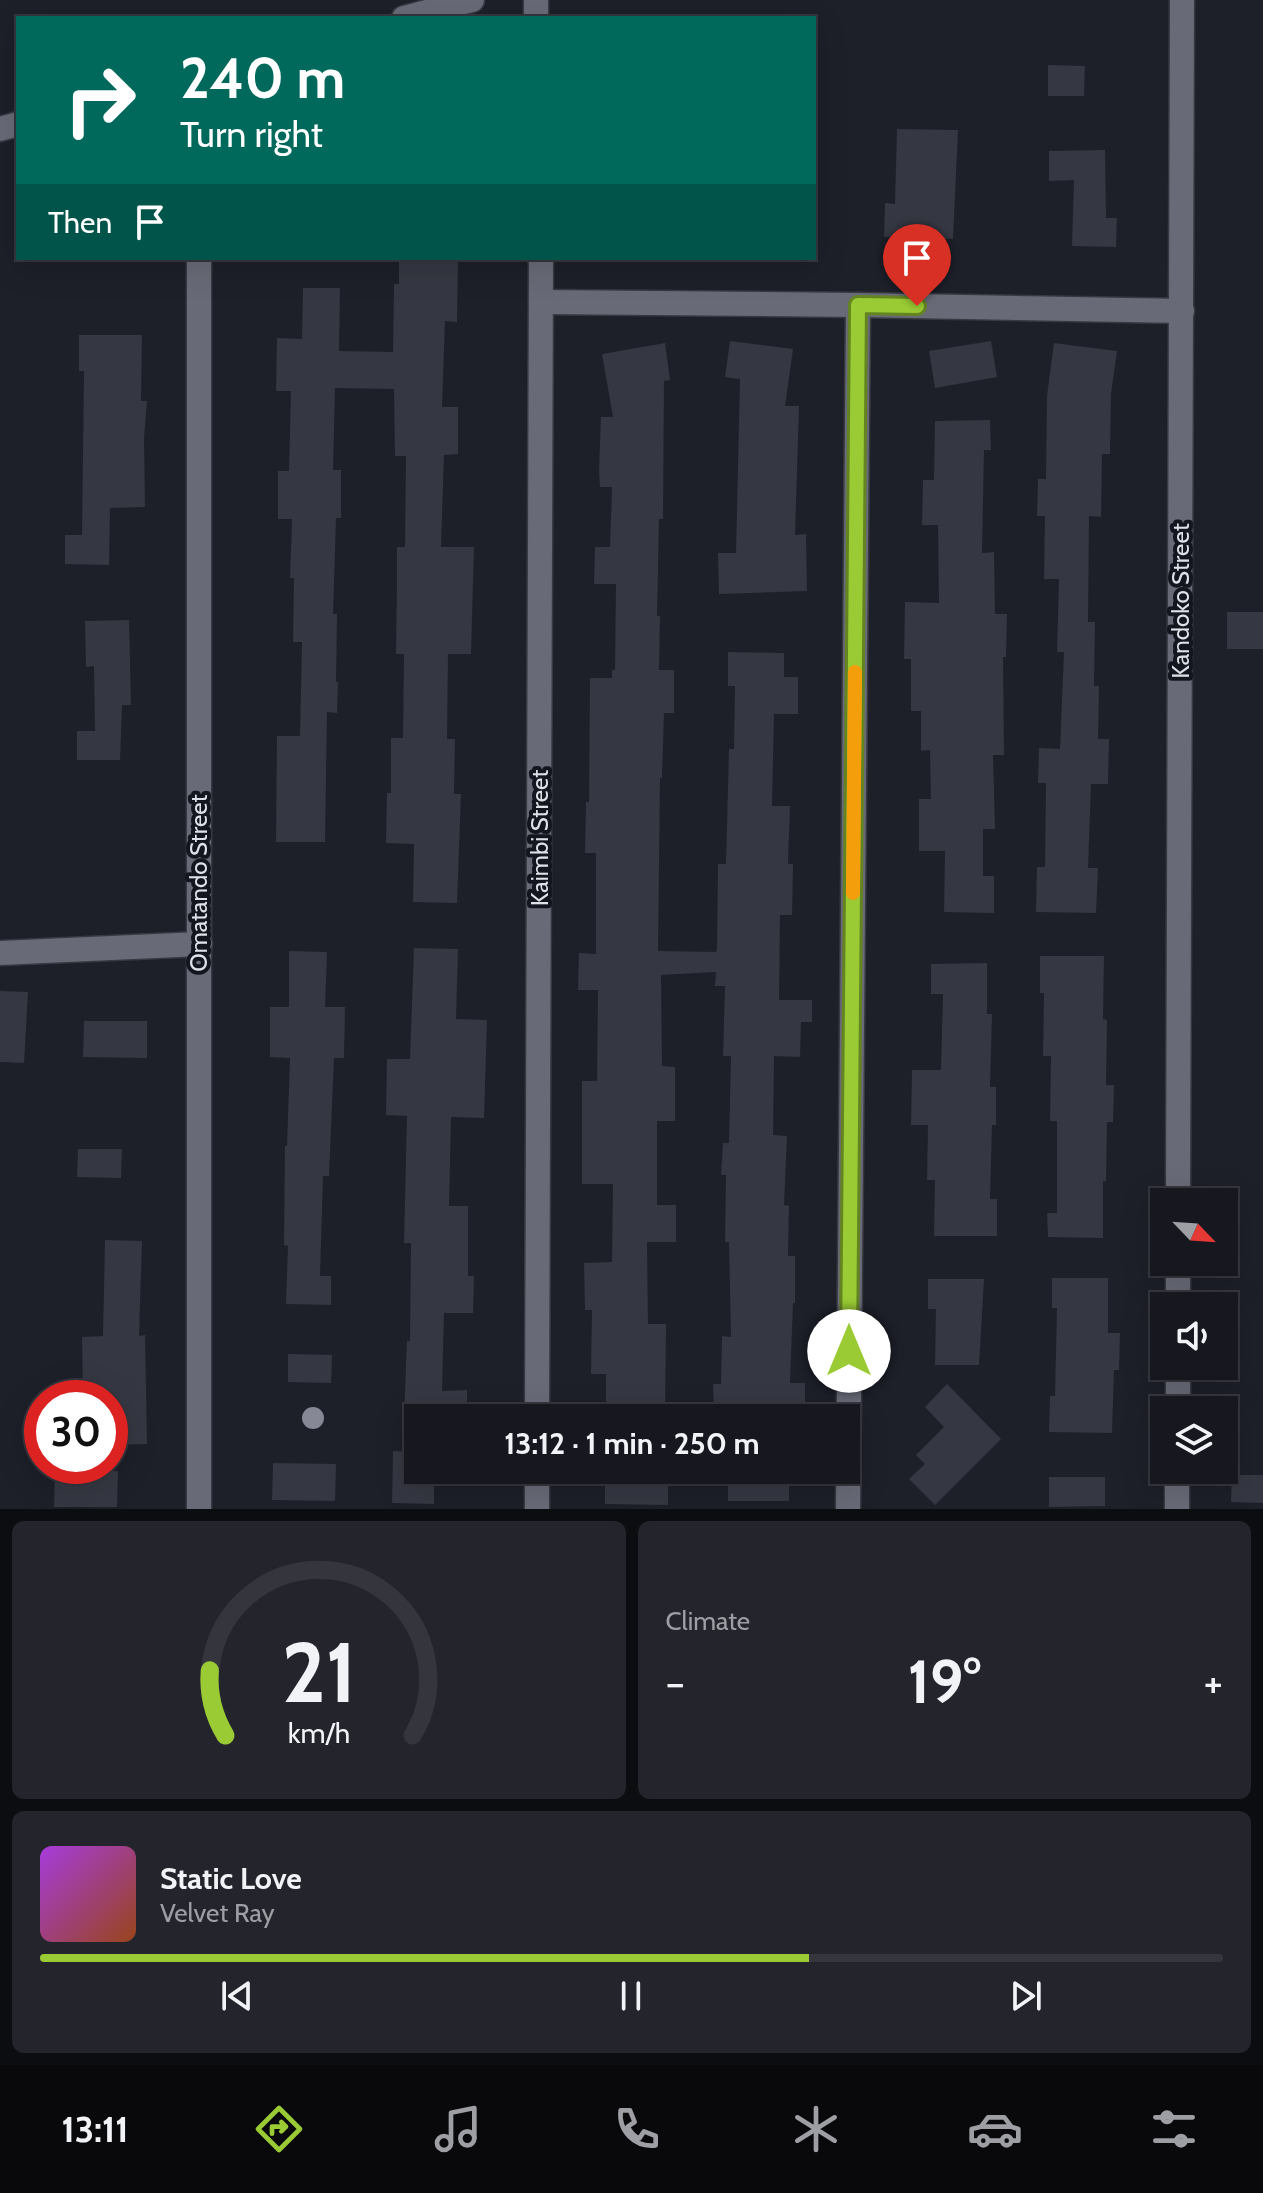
<!DOCTYPE html>
<html lang="en">
<head>
<meta charset="utf-8">
<style>
	:root { --surface:#16171f; --page:#23242c; --text:#f1f3f6; --muted:#9e9fa4; --line:#35363d; --accent:#9acb34 }
	body { margin:0; font-family:Cabin,sans-serif; background:var(--page); color:var(--text); height:100vh; display:flex; flex-direction:column; font-size:30px; white-space:nowrap }
	* { box-sizing:border-box; margin:0 }
	p { font-size:26px; color:var(--muted) }
	.icon { flex:none; width:44px; height:44px; fill:none; stroke:currentColor; stroke-width:2; stroke-linecap:round; stroke-linejoin:round }
	.map { position:relative; height:1509px; overflow:hidden }
	.details { display:flex; flex-direction:column; gap:12px; padding:12px; background:#0c0d11; flex:1 }
	.details>* { flex:none }
	.hud { position:absolute; left:16px; top:16px; width:800px; height:244px; border-radius:0px; box-shadow:0 8px 32px #0002,0 0 0 2px var(--line); background:#00695c; color:#fff; overflow:hidden }
	.needle { width:52px; rotate:115deg }
	.tools { position:absolute; left:1150px; top:1188px; display:grid; gap:16px }
	.tools a { display:grid; place-items:center; width:88px; height:88px; border-radius:0px; background:var(--surface); box-shadow:0 8px 32px #0002,0 0 0 2px var(--line); font-size:40px }
	.speed { position:absolute; left:24px; top:1380px; display:flex; gap:16px; font-size:40px; font-weight:700; text-align:center }
	.speed>* { display:grid; place-content:center; width:104px; height:104px; border-radius:50%; background:var(--surface); box-shadow:0 8px 32px #0002,0 0 0 2px var(--line); line-height:1 }
	.speed .limit { border:12px solid #d22; background:#fff; color:#111 }
	.pin { position:absolute; display:grid; place-items:center; width:68px; height:68px; color:#fff; margin:-82px -34px; border-radius:50% 50% 50% 0; rotate:-45deg; box-shadow:0 0 8px #0007 }
	.pin .icon { rotate:45deg }
	.me { position:absolute; width:88px; margin:-44px; rotate:0deg; stroke-linejoin:round; filter:drop-shadow(0 0 6px #0008) }
	.turn { display:flex; align-items:center; gap:28px; height:168px; padding:0 32px; font-size:36px }
	.turn .icon { width:104px; height:104px; stroke-width:2.5 }
	.turn b { display:block; font-size:56px; line-height:68px }
	.then { display:flex; align-items:center; height:76px; padding:0 32px; background:#0003; gap:16px; font-size:30px }
	.big { font-size:60px; font-weight:800; line-height:1.1 }
	.details .widget { flex:1; display:flex; flex-direction:column; justify-content:center; gap:12px; min-width:0; padding:0 28px; border-radius:12px; background:var(--page) }
	.details .dial { align-items:center; gap:0 }
	.dial svg { height:208px; overflow:visible; fill:none; stroke:var(--line); stroke-width:7; stroke-linecap:round; text-anchor:middle }
	.dial text { fill:var(--text); stroke:none }
	.song { display:flex; align-items:center; gap:24px }
	.cover { width:96px; height:96px; border-radius:12px; background:linear-gradient(135deg,hsl(280 70% 55%),hsl(20 70% 35%)) }
	.played { height:8px; border-radius:4px; background:linear-gradient(90deg,var(--accent) 65%,var(--line) 65%) }
	.keys { display:flex; justify-content:space-around; direction:ltr }
	.heat { display:flex; justify-content:space-between; align-items:center; font-size:44px; direction:ltr }
	.details .tiles { flex:1; display:grid; gap:12px; grid-template-columns:1fr 1fr }
	.widget:last-child { grid-column:span 2 }
	.trip { position:absolute; left:404px; top:1404px; width:456px; height:80px; border-radius:0px; background:var(--surface); box-shadow:0 8px 32px #0002,0 0 0 2px var(--line); font-weight:800; line-height:80px; text-align:center }
	.tabs { display:flex; height:128px; justify-content:space-around; align-items:center; background:#09090c; color:var(--muted) }
	.tabs .icon { width:56px; height:56px }
	.tabs .selected { color:var(--accent) }
	.tabs b { font-size:36px; color:var(--text) }
	.map>svg:first-child { display:block }
	.building { fill:#353742 }
	.lines { fill:none; stroke-linecap:round; stroke-linejoin:round }
	.minor-casing { stroke:#373940; stroke-width:27 }
	.minor { stroke:#686a77; stroke-width:24 }
	.tree { fill:#868896 }
	.route-casing { stroke:#648422; stroke-width:20 }
	.route { stroke:#9acb34; stroke-width:14 }
	.slow { stroke:#f59e0b; stroke-width:14 }
	.labels { text-anchor:middle; stroke-width:8; stroke-linejoin:round; paint-order:stroke }
	.street-label { font-size:24px; fill:#dfe1e8; stroke:#14161f }
</style>
</head>
<body>
<div class="map">
<svg width="1263" height="1509" viewBox="0 0 1263 1509">
	<rect width="100%" height="100%" fill="#1d1f29"/>
	<g class="building">
		<polygon points="1048,65 1085,66 1084,96 1048,96"/>
		<polygon points="897,129 958,130 953,239 884,237 885,203 895,204"/>
		<polygon points="1105,150 1106,218 1117,218 1116,247 1072,246 1074,180 1049,181 1049,151"/>
		<polygon points="399,258 458,258 457,322 445,321 442,407 458,407 458,454 444,455 441,547 474,547 471,654 448,654 447,739 455,739 454,794 461,794 457,903 413,902 414,844 386,843 387,793 391,793 391,738 403,738 404,654 396,654 397,581 397,547 405,547 406,456 395,456 394,389 335,388 333,470 341,470 341,518 336,518 333,614 337,614 336,682 338,682 337,713 327,712 325,842 276,842 277,736 300,736 302,642 293,642 294,578 290,578 292,519 278,519 278,471 289,471 291,391 276,391 277,338 302,339 303,288 340,288 339,351 393,352 394,284 399,284"/>
		<polygon points="79,335 142,335 141,401 147,401 144,438 145,507 110,508 109,565 65,564 65,535 82,535 84,371 79,371"/>
		<polygon points="730,341 793,349 785,406 799,406 795,535 806,534 807,591 719,594 718,553 736,553 740,379 725,377"/>
		<polygon points="991,341 997,377 935,388 929,351"/>
		<polygon points="665,343 670,380 664,381 663,519 659,519 657,616 660,616 659,670 674,670 674,713 664,713 662,778 660,778 658,951 716,952 717,949 718,864 726,864 729,749 734,749 735,686 728,686 728,652 784,653 784,677 798,677 798,714 774,714 772,806 790,806 788,864 793,864 792,915 780,915 779,1000 812,1000 812,1022 801,1022 800,1057 774,1056 773,1135 787,1136 784,1205 789,1206 788,1256 795,1256 795,1303 793,1303 790,1383 805,1383 805,1418 714,1418 713,1384 721,1384 722,1336 731,1337 729,1242 725,1242 726,1175 721,1175 723,1143 729,1143 731,1056 723,1056 725,986 715,986 716,972 661,975 662,1066 675,1067 675,1121 657,1121 657,1205 676,1205 676,1242 647,1242 648,1324 666,1324 665,1418 606,1418 606,1374 591,1374 592,1310 585,1310 584,1263 612,1262 613,1184 582,1184 582,1081 597,1081 598,990 578,990 579,953 596,954 596,853 585,853 586,802 589,802 590,678 612,678 612,670 615,670 616,584 594,584 595,547 610,547 612,487 600,487 599,469 601,417 613,417 602,354"/>
		<polygon points="1054,343 1117,351 1111,394 1110,454 1102,454 1101,517 1089,516 1088,622 1095,622 1094,686 1099,686 1098,739 1109,739 1108,784 1091,784 1088,868 1098,868 1096,913 1036,912 1037,867 1045,867 1046,783 1038,783 1039,748 1060,749 1064,652 1057,652 1059,579 1044,579 1045,516 1037,516 1038,479 1046,479 1047,396"/>
		<polygon points="990,420 991,450 984,450 982,553 994,552 995,614 1007,614 1006,657 1003,657 1004,755 993,755 995,829 983,829 983,876 994,876 994,913 944,912 945,851 919,851 919,799 931,799 930,750 921,751 921,711 911,711 911,659 904,659 905,602 939,603 938,525 922,525 923,480 934,480 935,421"/>
		<rect x="1227" y="612" width="36" height="37"/>
		<polygon points="129,620 131,705 122,705 120,760 77,760 77,731 95,731 94,666 86,667 85,621"/>
		<polygon points="414,948 458,949 456,1019 487,1020 484,1118 451,1117 449,1206 468,1206 468,1276 474,1276 473,1313 444,1313 442,1391 467,1390 467,1418 404,1418 407,1341 410,1341 411,1243 404,1243 407,1116 386,1115 387,1059 410,1059"/>
		<polygon points="289,951 327,952 325,1007 345,1007 344,1058 334,1058 329,1176 323,1176 320,1276 331,1276 331,1305 286,1304 288,1246 284,1245 285,1146 287,1146 290,1058 270,1057 270,1007 289,1007"/>
		<polygon points="1040,956 1104,956 1103,1019 1107,1020 1106,1085 1114,1085 1113,1122 1107,1122 1106,1181 1103,1181 1103,1238 1048,1237 1047,1213 1057,1213 1057,1121 1050,1121 1051,1056 1043,1056 1044,993 1040,993"/>
		<polygon points="987,963 987,1014 992,1014 990,1087 996,1087 996,1125 992,1125 990,1199 997,1199 997,1236 934,1236 935,1180 927,1180 928,1125 911,1125 912,1070 941,1070 943,994 931,994 931,964"/>
		<polygon points="0,991 28,992 24,1063 0,1062"/>
		<polygon points="84,1021 147,1021 147,1058 83,1057"/>
		<polygon points="78,1149 122,1149 121,1178 77,1177"/>
		<polygon points="105,1240 142,1241 139,1336 145,1335 147,1444 110,1445 110,1398 83,1398 82,1337 103,1336"/>
		<polygon points="1052,1278 1108,1278 1108,1333 1120,1333 1119,1370 1114,1370 1112,1433 1049,1432 1050,1396 1055,1396 1057,1308 1052,1308"/>
		<polygon points="928,1279 984,1279 979,1365 935,1365 936,1309 928,1309"/>
		<polygon points="288,1354 332,1355 331,1383 288,1382"/>
		<polygon points="947,1384 1001,1439 935,1505 909,1479 925,1464 916,1455 944,1427 925,1407"/>
		<polygon points="393,1451 418,1452 418,1470 434,1470 434,1504 392,1503"/>
		<polygon points="273,1463 336,1464 335,1501 272,1500"/>
		<polygon points="55,1470 118,1471 117,1507 54,1507"/>
		<polygon points="605,1470 668,1470 668,1505 605,1504"/>
		<rect x="728" y="1470" width="61" height="31"/>
		<polygon points="1232,1475 1263,1475 1263,1503 1231,1502"/>
		<polygon points="1049,1477 1105,1477 1105,1506 1049,1507"/>
	</g>
	<g class="lines">
		<g class="minor-casing">
			<g id="minor">
				<polyline points="536,0 536,18"/>
				<polyline points="404,18 472,0"/>
				<polyline points="0,129 18,124"/>
				<polyline points="199,258 199,1509"/>
				<polyline points="542,302 858,305 1182,311"/>
				<polyline points="0,953 200,944"/>
				<polyline points="1178,1202 1182,0"/>
				<polyline points="1178,1306 1178,1262"/>
				<polyline points="1178,1410 1178,1366"/>
				<polyline points="537,1418 541,258"/>
				<polyline points="537,1509 537,1470"/>
				<polyline points="848,1509 858,305"/>
				<polyline points="1177,1509 1177,1470"/>
			</g>
		</g>
		<use href="#minor" class="minor"/>
	</g>
	<circle class="tree" cx="313" cy="1418" r="11"/>
	<g class="lines">
		<g class="route-casing">
			<polyline id="route" points="849,1351 858,305 917,306"/>
		</g>
		<use href="#route" class="route"/>
		<polyline class="slow" points="853,893 855,672"/>
	</g>
	<g class="labels">
		<g class="street-label">
			<text transform="translate(1181 601) rotate(-90)" y="8">Kandoko Street</text>
			<text transform="translate(540 838) rotate(-90)" y="8">Kaimbi Street</text>
			<text transform="translate(199 883) rotate(-90)" y="8">Omatando Street</text>
		</g>
	</g>
</svg>
<div class="tools">
<a><svg class="needle" viewBox="-14 -14 28 28"><path d="M0-13l5 13h-10z" fill="#e53935"/><path d="M0 13l5-13h-10z" fill="#9e9fa4"/></svg></a>
<a><svg class="icon" aria-label="sound" viewBox="0 0 24 24"><path d="M4 9h4l5-4v14l-5-4H4zM17 9q2 3 0 6"/></svg></a>
<a><svg class="icon" aria-label="layers" viewBox="0 0 24 24"><path d="M12 4l9 5-9 5-9-5zM3 14l9 5 9-5"/></svg></a>
</div>
<div class="speed"><div class="limit">30</div></div>
<div class="pin" style="left:917px;top:306px;background:#d93025"><svg class="icon" aria-label="arrive" viewBox="0 0 24 24"><path d="M6 21V4h12l-3 4 3 4H6"/></svg></div>
<svg class="me" style="left:849px;top:1351px" viewBox="-20 -20 40 40"><circle r="19" fill="#fff"/><path d="M0-13L10 11 0 6-10 11z" fill="#9acb34"/></svg>
<div class="trip">13:12 · 1 min · 250 m</div>
<div class="hud">
<div class="turn"><svg class="icon" aria-label="right" viewBox="0 0 24 24"><path d="M7 20v-9h11M14 6l5 5-5 5"/></svg><div><b>240 m</b>Turn right</div></div>
<div class="then">Then<svg class="icon" aria-label="arrive" viewBox="0 0 24 24"><path d="M6 21V4h12l-3 4 3 4H6"/></svg></div>
</div>
</div>
<section class="details">
<div class="tiles">
<div class="widget dial"><svg viewBox="0 0 100 80">
<path d="M14 69A42 42 0 1 1 86 69"/>
<path d="M14 69A42 42 0 0 1 8 44" stroke="#9acb34"/>
<text x="50" y="56" font-size="32" font-weight="700">21</text>
<text x="50" y="72" font-size="11">km/h</text>
</svg></div>
<div class="widget"><p>Climate</p>
<div class="heat"><a>−</a><b class="big">19°</b><a>+</a></div>
</div>
<div class="widget">
<div class="song"><i class="cover"></i><div><b>Static Love</b><p>Velvet Ray</p></div></div>
<div class="played"></div>
<div class="keys"><svg class="icon" aria-label="previous" viewBox="0 0 24 24"><path d="M18 5L8 12l10 7zM5 5v14"/></svg><svg class="icon" aria-label="pause" viewBox="0 0 24 24"><path d="M8 5v14M16 5v14"/></svg><svg class="icon" aria-label="next" viewBox="0 0 24 24"><path d="M6 5l10 7-10 7zM19 5v14"/></svg></div>
</div>
</div>
</section>
<nav class="tabs">
<b>13:11</b>
<svg class="icon selected" aria-label="directions" viewBox="0 0 24 24"><path d="M12 3l9 9-9 9-9-9zM9 14v-3h6M13 9l2 2-2 2"/></svg>
<svg class="icon" aria-label="music" viewBox="0 0 24 24"><path d="M9 18V5l10-2v13"/><circle cx="6" cy="18" r="3"/><circle cx="16" cy="16" r="3"/></svg>
<svg class="icon" aria-label="phone" viewBox="0 0 24 24"><path d="M5 4h4l2 5-3 2q2 4 5 5l2-3 5 2v4C11 20 4 13 5 4z"/></svg>
<svg class="icon" aria-label="climate" viewBox="0 0 24 24"><path d="M12 3v18M4 7l16 10M4 17L20 7"/></svg>
<svg class="icon" aria-label="car" viewBox="0 0 24 24"><path d="M5 17H2v-5l4-1 3-4h7l3 4 3 1v5h-3M9 17h6M6 11h13"/><circle cx="7" cy="17" r="2"/><circle cx="17" cy="17" r="2"/></svg>
<svg class="icon" aria-label="filters" viewBox="0 0 24 24"><path d="M4 7h16M4 17h16"/><circle cx="9" cy="7" r="2"/><circle cx="15" cy="17" r="2"/></svg>
</nav>
</body>
</html>
